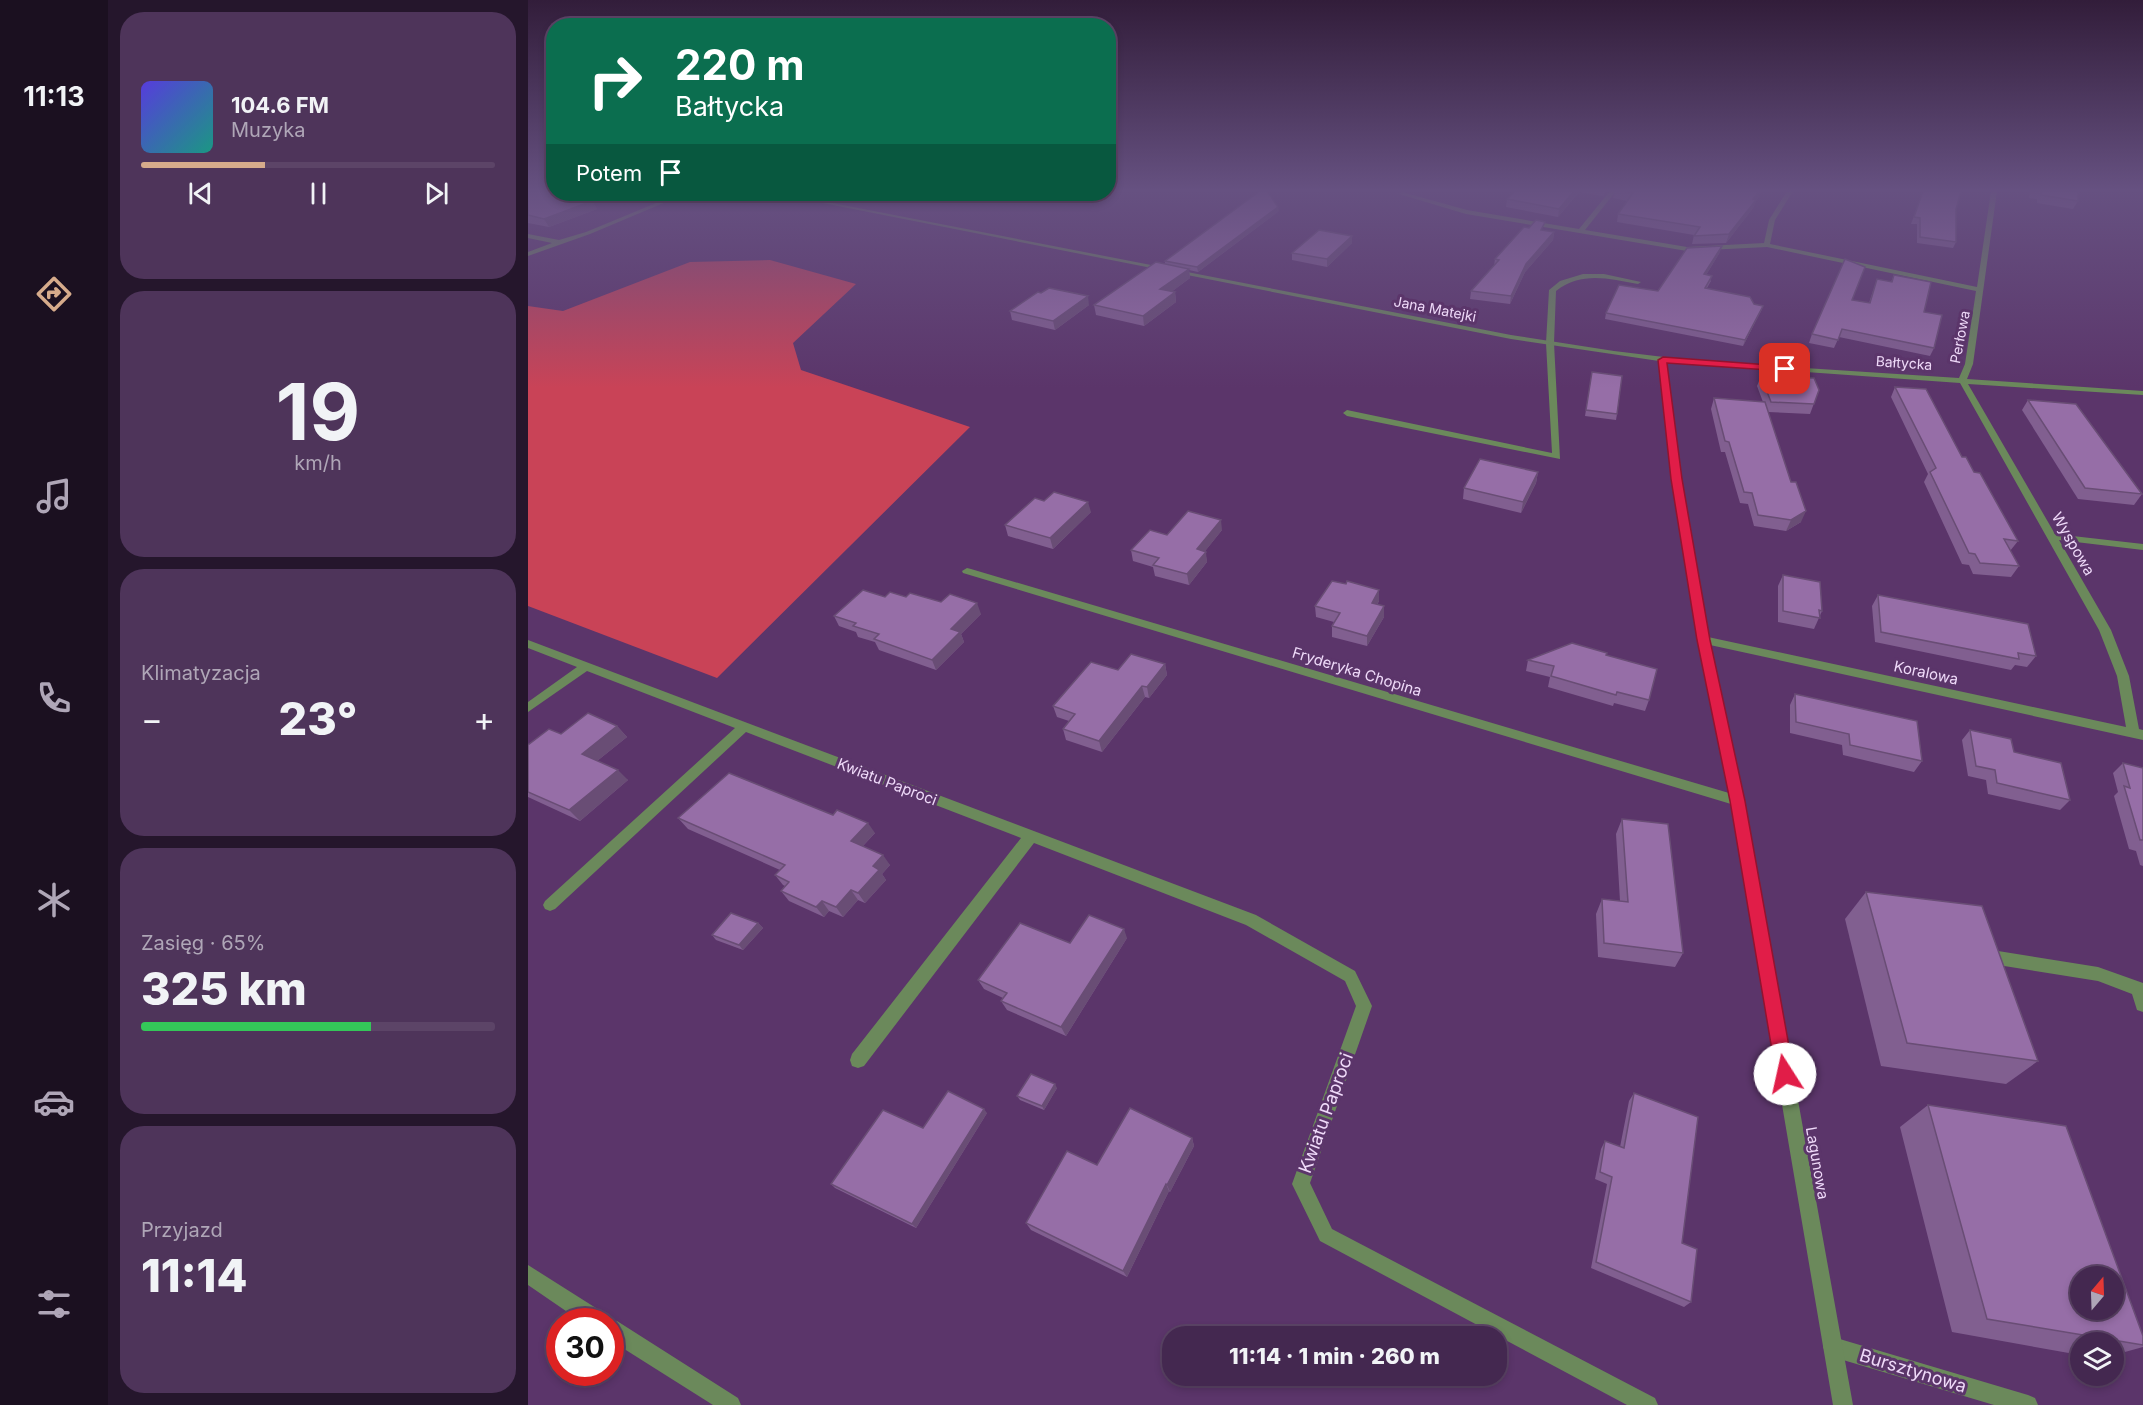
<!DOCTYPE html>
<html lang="pl">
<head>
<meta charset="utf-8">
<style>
	:root { --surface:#442850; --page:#4e345a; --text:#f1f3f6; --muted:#afa6b7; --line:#5c4467; --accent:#d6ab8b }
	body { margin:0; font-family:Inter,sans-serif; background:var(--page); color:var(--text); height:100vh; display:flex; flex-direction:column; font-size:22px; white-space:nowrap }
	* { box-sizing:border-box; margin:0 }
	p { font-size:20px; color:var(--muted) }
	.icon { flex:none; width:33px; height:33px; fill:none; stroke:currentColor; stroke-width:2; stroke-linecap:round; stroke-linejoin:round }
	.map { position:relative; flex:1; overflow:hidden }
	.panel { display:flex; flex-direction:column; gap:12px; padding:12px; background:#25162c; width:420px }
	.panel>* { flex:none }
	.guide { position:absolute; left:18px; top:18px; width:570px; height:183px; border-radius:24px; box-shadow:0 3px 9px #0003,0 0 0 2px var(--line); background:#0b6e4f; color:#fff; overflow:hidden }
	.needle { width:39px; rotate:19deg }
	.buttons { position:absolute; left:1542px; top:1266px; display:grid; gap:12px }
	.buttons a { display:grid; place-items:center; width:54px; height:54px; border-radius:50%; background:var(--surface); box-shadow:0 3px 9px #0003,0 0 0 2px var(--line); font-size:30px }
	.speed { position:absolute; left:18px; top:1308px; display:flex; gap:12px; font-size:30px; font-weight:700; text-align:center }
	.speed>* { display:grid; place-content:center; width:78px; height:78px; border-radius:50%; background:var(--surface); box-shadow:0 3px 9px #0003,0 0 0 2px var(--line); line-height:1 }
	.speed .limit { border:9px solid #d22; background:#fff; color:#111 }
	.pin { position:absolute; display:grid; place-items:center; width:51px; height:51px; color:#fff; margin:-26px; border-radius:12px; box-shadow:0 3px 9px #0006 }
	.me { position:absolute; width:66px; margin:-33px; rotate:350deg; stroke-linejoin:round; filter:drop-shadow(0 0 4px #0008) }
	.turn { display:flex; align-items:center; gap:21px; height:126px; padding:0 30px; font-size:27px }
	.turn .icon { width:78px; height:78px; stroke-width:2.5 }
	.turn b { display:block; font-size:42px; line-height:51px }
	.then { display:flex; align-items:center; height:57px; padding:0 30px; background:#0003; gap:12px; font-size:22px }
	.big { font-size:45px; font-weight:800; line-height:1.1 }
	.panel .card { flex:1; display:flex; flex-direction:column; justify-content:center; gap:9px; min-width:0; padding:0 21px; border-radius:24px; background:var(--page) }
	.panel .dial { align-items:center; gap:0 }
	.dial b { font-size:78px; line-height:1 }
	.song { display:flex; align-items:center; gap:18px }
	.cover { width:72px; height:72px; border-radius:9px; background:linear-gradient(135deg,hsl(250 70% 55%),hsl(170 70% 35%)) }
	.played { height:6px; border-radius:3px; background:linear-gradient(90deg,var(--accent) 35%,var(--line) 35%) }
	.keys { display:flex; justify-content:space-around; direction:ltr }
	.heat { display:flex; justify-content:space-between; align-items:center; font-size:33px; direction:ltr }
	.charge { height:9px; border-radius:4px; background:linear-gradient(90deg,#34c759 65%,var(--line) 0) }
	.trip { position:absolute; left:634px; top:1326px; width:345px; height:60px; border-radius:24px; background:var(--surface); box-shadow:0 3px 9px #0003,0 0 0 2px var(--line); font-weight:800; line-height:60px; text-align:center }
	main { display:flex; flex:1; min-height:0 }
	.tabs { display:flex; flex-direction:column; width:108px; justify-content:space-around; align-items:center; background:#1b1020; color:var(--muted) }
	.tabs .icon { width:42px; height:42px }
	.tabs .selected { color:var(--accent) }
	.tabs b { font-size:27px; color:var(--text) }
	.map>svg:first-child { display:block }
	.forest { fill:#c94357 }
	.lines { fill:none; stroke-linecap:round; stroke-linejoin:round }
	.lane { fill:#6b895b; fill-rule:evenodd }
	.street { fill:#6b895b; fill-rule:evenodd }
	.wall { fill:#815f90 }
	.shaded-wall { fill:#694d75 }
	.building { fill:#966ea7; stroke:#694d75; stroke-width:1.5; fill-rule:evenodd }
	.route { fill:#e11d48; stroke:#92132f; stroke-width:1.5 }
	.labels { text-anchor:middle; stroke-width:6; stroke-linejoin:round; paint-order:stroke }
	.far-street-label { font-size:14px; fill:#efdaf9; stroke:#5b356a }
	.street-label { font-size:15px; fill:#efdaf9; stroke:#5b356a }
	.near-street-label { font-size:18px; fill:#efdaf9; stroke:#5b356a }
</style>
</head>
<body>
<main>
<nav class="tabs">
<b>11:13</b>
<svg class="icon selected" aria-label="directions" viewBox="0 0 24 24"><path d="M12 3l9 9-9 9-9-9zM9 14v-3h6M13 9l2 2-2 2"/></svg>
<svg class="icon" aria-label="music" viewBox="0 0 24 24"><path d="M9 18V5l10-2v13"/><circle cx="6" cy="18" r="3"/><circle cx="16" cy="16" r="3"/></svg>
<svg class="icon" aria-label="phone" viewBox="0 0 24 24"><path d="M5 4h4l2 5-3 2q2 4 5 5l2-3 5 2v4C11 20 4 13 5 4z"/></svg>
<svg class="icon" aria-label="climate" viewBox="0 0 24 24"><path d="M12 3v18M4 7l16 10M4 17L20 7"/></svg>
<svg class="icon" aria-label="car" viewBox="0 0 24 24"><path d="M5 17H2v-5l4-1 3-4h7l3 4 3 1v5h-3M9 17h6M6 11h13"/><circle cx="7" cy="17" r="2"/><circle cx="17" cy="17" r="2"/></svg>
<svg class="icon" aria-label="filters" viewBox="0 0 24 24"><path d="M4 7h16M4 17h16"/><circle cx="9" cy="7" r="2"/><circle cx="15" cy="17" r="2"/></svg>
</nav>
<section class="panel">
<div class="card">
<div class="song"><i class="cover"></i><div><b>104.6 FM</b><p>Muzyka</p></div></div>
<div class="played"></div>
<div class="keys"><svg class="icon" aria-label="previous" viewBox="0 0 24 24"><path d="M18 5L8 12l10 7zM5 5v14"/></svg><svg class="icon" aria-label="pause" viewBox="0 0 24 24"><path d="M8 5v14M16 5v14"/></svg><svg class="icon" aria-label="next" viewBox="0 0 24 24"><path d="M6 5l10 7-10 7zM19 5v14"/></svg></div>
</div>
<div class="card dial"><b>19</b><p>km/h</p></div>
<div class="card"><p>Klimatyzacja</p>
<div class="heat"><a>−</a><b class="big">23°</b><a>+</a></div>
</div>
<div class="card"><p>Zasięg · 65%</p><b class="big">325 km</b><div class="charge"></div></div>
<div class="card"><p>Przyjazd</p><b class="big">11:14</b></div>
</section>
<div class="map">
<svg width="1615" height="1405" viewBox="0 0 1615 1405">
	<rect width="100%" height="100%" fill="#5b356a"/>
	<polygon class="forest" points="242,260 328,284 265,343 273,370 442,427 189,678 0,606 0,306 35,311 162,262"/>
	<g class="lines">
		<g class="lane">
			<path d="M1055 274H1076L1113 282 1110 284C1081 279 1054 271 1028 291L1026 343 1032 459 819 416 815 413 819 410 1024 453 1018 343 1021 290 1032 281Z"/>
			<polygon points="1470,951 1570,967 1615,983 1615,1012 1609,1010 1604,994 1570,981 1470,965 1465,963 1462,958 1465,953"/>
			<polygon points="1305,1337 1500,1395 1507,1398 1510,1405 1466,1405 1305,1357 1298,1354 1295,1347 1298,1340"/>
		</g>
		<g class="street">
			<path d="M1082 191H1088L1057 230 1159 247 1236 243 1241 220 1259 191H1265L1247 220 1242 244 1449 287 1463 191H1469L1445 364 1439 379 1615 391V395L1440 384 1527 534 1615 544V550L1531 540 1583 630 1601 676 1611 729 1615 730V740L1182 645 1216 801 1325 1405H1305L1203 804 435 573 434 571 439 568 443 569 1201 793 1169 640 1143 479 1131 361 983 339 249 194H258L983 335 1086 351 1169 361 1431 378 1437 364 1448 291 1239 247 1159 251 938 214 871 194 874 192 939 210 1051 229ZM1139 362 1432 383 1571 630 1589 676 1598 727 1180 637 1153 479Z"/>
			<polygon points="150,194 157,194 62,234 0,256 0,252 24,243 0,238 0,234 31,240 58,232"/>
			<polygon points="0,640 728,915 827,971 844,1006 782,1183 804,1229 1127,1398 1130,1405 1099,1405 792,1241 764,1184 828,1006 817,981 718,925 506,843 336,1066 330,1068 324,1066 322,1060 324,1054 493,838 218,732 27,909 22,911 17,909 15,905 17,901 207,728 59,671 0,712 0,702 49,667 0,648"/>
			<polygon points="0,1265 79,1315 80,1319 89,1321 210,1398 213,1405 185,1405 82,1340 82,1322 54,1322 0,1285"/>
		</g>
	</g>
	<g class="wall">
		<polygon points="0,191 64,201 69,209 21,227 0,223"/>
		<polygon points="987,191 1079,191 1075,196 1051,192 1030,217 978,207 979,199"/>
		<polygon points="1087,191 1234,191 1228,201 1225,208 1198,243 1164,244 1166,235 1089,222 1090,214 1099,201 1085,198"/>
		<polygon points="1395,191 1428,209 1428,242 1425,248 1389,243 1389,224 1383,224"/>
		<polygon points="1502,191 1550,191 1550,201 1545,209 1509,203 1509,199 1501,198"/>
		<polygon points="751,211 670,272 661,270 662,278 643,292 647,292 648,302 616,326 568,315 566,305 637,264 637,261"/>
		<polygon points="1015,230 1026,232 1025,240 997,272 982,304 942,299 943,291 966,266 967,259"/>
		<polygon points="824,236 824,243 799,267 764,260 764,253"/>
		<polygon points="1192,252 1178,275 1183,281 1179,288 1226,304 1235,306 1233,311 1215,346 1077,319 1078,313 1130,291"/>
		<polygon points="1366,275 1396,312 1406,348 1402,356 1311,337 1306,348 1281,343 1284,334 1324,300 1341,303 1349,279 1363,282"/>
		<polygon points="561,305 527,330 484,320 482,311"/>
		<polygon points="1064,372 1089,414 1088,420 1057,416"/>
		<polygon points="1233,376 1291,390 1282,414 1240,412 1273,522 1258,531 1226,526 1220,504 1212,503 1197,452 1193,452 1183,409 1186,398 1235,402 1229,386"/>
		<polygon points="1367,387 1434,457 1446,472 1490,541 1482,551 1491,566 1483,577 1445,574 1441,565 1434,564 1396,482 1400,474 1363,397"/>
		<polygon points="1500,400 1614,494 1606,505 1550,499 1494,410"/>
		<polygon points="1010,472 1008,483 993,513 935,499 936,488"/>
		<polygon points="563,512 525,549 480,536 477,525"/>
		<polygon points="694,530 677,551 679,562 661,585 627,576 625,567 605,561 603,550 639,535"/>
		<polygon points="1255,575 1294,611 1286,629 1250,622 1250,586"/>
		<polygon points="818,584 851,590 851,601 849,605 856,606 856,617 839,646 804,637 804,626 806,622 788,617 787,606"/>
		<polygon points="1350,595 1508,656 1499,667 1487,665 1483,670 1347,642 1344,606"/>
		<polygon points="357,597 378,597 413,602 453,614 433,634 436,642 408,670 351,650 347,642 330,637 328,632 311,626 306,616"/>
		<polygon points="1078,655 1121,700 1117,711 1086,703 1085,706 1020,687 1022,677 998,671 1000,660"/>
		<polygon points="637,664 639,675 621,698 617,697 574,752 538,740 535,729 541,721 529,717 525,706 590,670"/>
		<polygon points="1267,694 1394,761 1386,772 1315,755 1314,745 1262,733 1262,705"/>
		<polygon points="89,726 99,737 69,761 100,780 52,821 0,797 0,745 33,734"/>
		<polygon points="1442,730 1486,752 1542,800 1532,810 1460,794 1458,780 1440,776 1434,740"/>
		<polygon points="1595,763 1615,768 1615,866 1612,865 1608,851 1601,849 1586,796 1590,792 1585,773"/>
		<polygon points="150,818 347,833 335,846 362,865 354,874 358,880 337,903 330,900 315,917 301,911 296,917 261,901 253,891 257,886 255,885 247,875 252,870 160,829"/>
		<polygon points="1094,819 1155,953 1147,967 1070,957 1068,914 1074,899 1092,901 1088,834"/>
		<polygon points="1338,892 1510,1061 1478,1084 1353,1066 1317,919"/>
		<polygon points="230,923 235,928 215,950 188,940 184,935"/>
		<polygon points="599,938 538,1036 479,1010 473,1001 475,998 456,989 450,980 542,943"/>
		<polygon points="529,1088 516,1110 492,1100 489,1096"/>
		<polygon points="1106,1093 1154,1243 1163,1302 1156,1307 1063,1268 1079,1184 1067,1179 1073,1149 1077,1141 1092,1147 1101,1101"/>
		<polygon points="1400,1105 1615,1336 1615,1347 1586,1355 1586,1342 1552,1342 1552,1355 1424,1332 1372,1127"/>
		<polygon points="459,1113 388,1228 307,1188 303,1184 395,1128"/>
		<polygon points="664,1138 666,1146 642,1192 641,1191 599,1277 503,1230 498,1223 569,1165"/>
	</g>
	<g class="shaded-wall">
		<polygon points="1046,191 1051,191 1030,217 1031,209"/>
		<polygon points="1231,191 1234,191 1228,201 1225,208 1198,243 1201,234"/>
		<polygon points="64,201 69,209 21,227 16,219"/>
		<polygon points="750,207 751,211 670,272 669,267"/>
		<polygon points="1026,232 1025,240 997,272 982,304 983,296 998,264"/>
		<polygon points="824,236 824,243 799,267 799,259"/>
		<polygon points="1194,246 1192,252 1175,280 1176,274"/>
		<polygon points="661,269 662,278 634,299 632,289"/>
		<polygon points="647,292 648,302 616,326 615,316"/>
		<polygon points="560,296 561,305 527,330 525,321"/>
		<polygon points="1235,306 1233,311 1215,346 1217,340"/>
		<polygon points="1010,472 1008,483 993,513 995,502"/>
		<polygon points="560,502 563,512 525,549 522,538"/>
		<polygon points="1278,511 1273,522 1258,531 1263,520"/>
		<polygon points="693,520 694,530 670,560 669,549"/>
		<polygon points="678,552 679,562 661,585 659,574"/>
		<polygon points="851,590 851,601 843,614 844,603"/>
		<polygon points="449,603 453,614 433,634 436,642 408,670 404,660 423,629"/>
		<polygon points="856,606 856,617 839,646 839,636"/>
		<polygon points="637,664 639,675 621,698 619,687"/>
		<polygon points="614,686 617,697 574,752 571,741"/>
		<polygon points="89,726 99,737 64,765 54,754"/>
		<polygon points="90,770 100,780 52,821 41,810"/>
		<polygon points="340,823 347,833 330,851 323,841"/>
		<polygon points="355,855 362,865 354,874 358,880 337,903 330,893 345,866"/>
		<polygon points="323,890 330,900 315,917 308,907"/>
		<polygon points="294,901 301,911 296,917 288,907"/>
		<polygon points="230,923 235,928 215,950 211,945"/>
		<polygon points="596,929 599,938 538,1036 533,1027"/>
		<polygon points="527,1084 529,1088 516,1110 514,1106"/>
		<polygon points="456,1109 459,1113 388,1228 384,1224"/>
		<polygon points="664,1138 666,1146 642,1192 639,1185"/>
		<polygon points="638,1184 641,1191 599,1277 595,1271"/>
	</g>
	<g class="building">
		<polygon points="0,191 17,191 64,201 16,219 0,215"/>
		<polygon points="732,191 739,191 750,207 669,267 637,261"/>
		<polygon points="987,191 1046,191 1031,209 979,199"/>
		<polygon points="1094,191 1231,191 1225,199 1228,200 1201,234 1166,236 1172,227 1090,214 1105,193"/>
		<polygon points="1395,191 1433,191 1428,209 1428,242 1392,237 1392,218 1386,217"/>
		<polygon points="1513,191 1550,191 1550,201 1513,195"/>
		<polygon points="1008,220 1017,222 1013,230 1026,232 998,264 983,296 943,291 971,260 967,259 996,227 1001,228"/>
		<polygon points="791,230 824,236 799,259 764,253"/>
		<polygon points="1194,246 1176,274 1184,276 1177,288 1222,297 1226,304 1235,306 1217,340 1078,313 1091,285 1130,291 1159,248"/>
		<polygon points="1317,259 1337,267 1324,300 1342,303 1349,279 1364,282 1366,275 1403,282 1396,312 1414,315 1406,348 1314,329 1310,340 1284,334"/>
		<polygon points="628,262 661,269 632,289 647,292 615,316 566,305"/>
		<polygon points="521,288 560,296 525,321 482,311 510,292 513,293"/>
		<polygon points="1064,372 1094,376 1089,414 1058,410"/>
		<polygon points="1233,376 1286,378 1291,390 1286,404 1243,402"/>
		<polygon points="1367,387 1398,389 1434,457 1438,457 1446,472 1452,473 1490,541 1476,539 1491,566 1452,563 1447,554 1441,553 1402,472 1408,468"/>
		<polygon points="1186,398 1237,402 1263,482 1268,482 1278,511 1263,520 1230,515 1224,493 1216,492 1201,442 1197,441"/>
		<polygon points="1500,400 1548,404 1614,494 1557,488"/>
		<polygon points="952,459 1010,472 995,502 936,488"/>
		<polygon points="526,492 560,502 522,538 477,525 507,498 516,501"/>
		<polygon points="660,511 693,520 669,549 678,552 659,574 625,565 631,558 603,550 622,530 639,535"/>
		<polygon points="1255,575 1292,582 1294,611 1291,610 1292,618 1255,611"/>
		<polygon points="804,581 818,584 819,581 851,590 844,603 856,606 839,636 804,626 812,613 787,606"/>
		<polygon points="335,590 357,597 362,592 378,597 382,593 413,602 422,594 449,603 423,629 432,632 404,660 346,639 351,634 325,626 328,623 306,616"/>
		<polygon points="1350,595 1500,624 1508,656 1490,653 1491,659 1353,632"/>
		<polygon points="1044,643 1079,653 1078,655 1129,669 1121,700 1089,692 1088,695 1023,676 1026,666 1000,660"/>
		<polygon points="603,654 637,664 619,687 614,686 571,741 535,729 547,714 525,706 563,662 590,670"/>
		<polygon points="1267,694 1389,721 1394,761 1322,745 1321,734 1268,722"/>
		<polygon points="60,713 89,726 54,754 90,770 41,810 0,792 0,745 21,729 33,734"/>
		<polygon points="1442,730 1483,739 1486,752 1533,763 1542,800 1469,783 1467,770 1448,766"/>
		<polygon points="1595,763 1615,768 1615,840 1612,840 1596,786 1602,788"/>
		<polygon points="201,773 305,815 309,810 340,823 323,841 355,855 345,866 351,870 330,893 323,890 308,907 294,901 288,907 253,891 261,882 247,875 257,865 150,818"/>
		<polygon points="1094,819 1140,824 1155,953 1076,943 1074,899 1100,902"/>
		<polygon points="1338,892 1454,906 1510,1061 1379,1043"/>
		<polygon points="203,913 230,923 211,945 184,935"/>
		<polygon points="561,915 596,929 533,1027 473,1001 479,993 450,980 492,923 542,943"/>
		<polygon points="503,1074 527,1084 514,1106 489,1096"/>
		<polygon points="420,1091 456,1109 384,1224 303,1184 355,1110 395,1128"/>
		<polygon points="1106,1093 1170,1117 1154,1243 1169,1249 1163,1302 1068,1262 1084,1177 1072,1172 1077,1141 1096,1148"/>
		<path d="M1400 1105 1538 1126 1615 1336V1345L1459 1319ZM1552 1276H1586V1310H1552Z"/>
		<polygon points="602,1108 664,1138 639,1185 638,1184 595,1271 498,1223 539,1151 569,1165"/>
	</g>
	<linearGradient id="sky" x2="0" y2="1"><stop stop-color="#321d3a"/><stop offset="0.49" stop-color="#665181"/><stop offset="1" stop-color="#665181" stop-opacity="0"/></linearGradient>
	<rect width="1615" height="388" fill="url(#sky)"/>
	<polygon class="route" points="1135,357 1257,366 1262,369 1257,371 1139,363 1154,479 1182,640 1217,801 1266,1074 1264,1081 1257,1083 1250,1081 1248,1074 1202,801 1169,640 1143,479 1130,360"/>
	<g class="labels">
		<g class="far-street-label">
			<text transform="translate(907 309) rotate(11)" y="5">Jana Matejki</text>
			<text transform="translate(1432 337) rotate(-79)" y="5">Perłowa</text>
			<text transform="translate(1376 363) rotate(4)" y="5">Bałtycka</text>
		</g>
		<g class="street-label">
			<text transform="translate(1545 544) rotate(60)" y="5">Wyspowa</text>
			<text transform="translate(829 672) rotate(17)" y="5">Fryderyka Chopina</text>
			<text transform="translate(1398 673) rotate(12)" y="5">Koralowa</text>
			<text transform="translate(359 782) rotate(21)" y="5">Kwiatu Paproci</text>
			<text transform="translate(1289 1163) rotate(80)" y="5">Lagunowa</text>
		</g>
		<g class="near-street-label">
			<text transform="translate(798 1113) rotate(-70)" y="6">Kwiatu Paproci</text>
			<text transform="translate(1385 1371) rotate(17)" y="6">Bursztynowa</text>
		</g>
	</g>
</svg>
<div class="buttons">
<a><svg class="needle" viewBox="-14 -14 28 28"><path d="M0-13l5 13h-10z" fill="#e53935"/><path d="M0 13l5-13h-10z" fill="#afa6b7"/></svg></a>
<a><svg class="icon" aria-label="layers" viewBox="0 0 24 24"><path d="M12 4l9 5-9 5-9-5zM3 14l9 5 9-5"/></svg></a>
</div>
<div class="speed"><div class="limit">30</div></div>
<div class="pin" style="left:1257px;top:369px;background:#d93025"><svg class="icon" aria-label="arrive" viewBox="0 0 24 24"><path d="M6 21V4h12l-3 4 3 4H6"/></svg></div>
<svg class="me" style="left:1257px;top:1074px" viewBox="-20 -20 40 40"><circle r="19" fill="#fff"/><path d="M0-13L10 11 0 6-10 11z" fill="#e11d48"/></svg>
<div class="trip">11:14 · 1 min · 260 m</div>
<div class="guide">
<div class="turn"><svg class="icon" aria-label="right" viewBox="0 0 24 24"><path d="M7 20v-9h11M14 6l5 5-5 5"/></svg><div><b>220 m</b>Bałtycka</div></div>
<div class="then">Potem<svg class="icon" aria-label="arrive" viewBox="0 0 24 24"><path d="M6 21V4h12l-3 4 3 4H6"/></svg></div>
</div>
</div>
</main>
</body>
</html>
